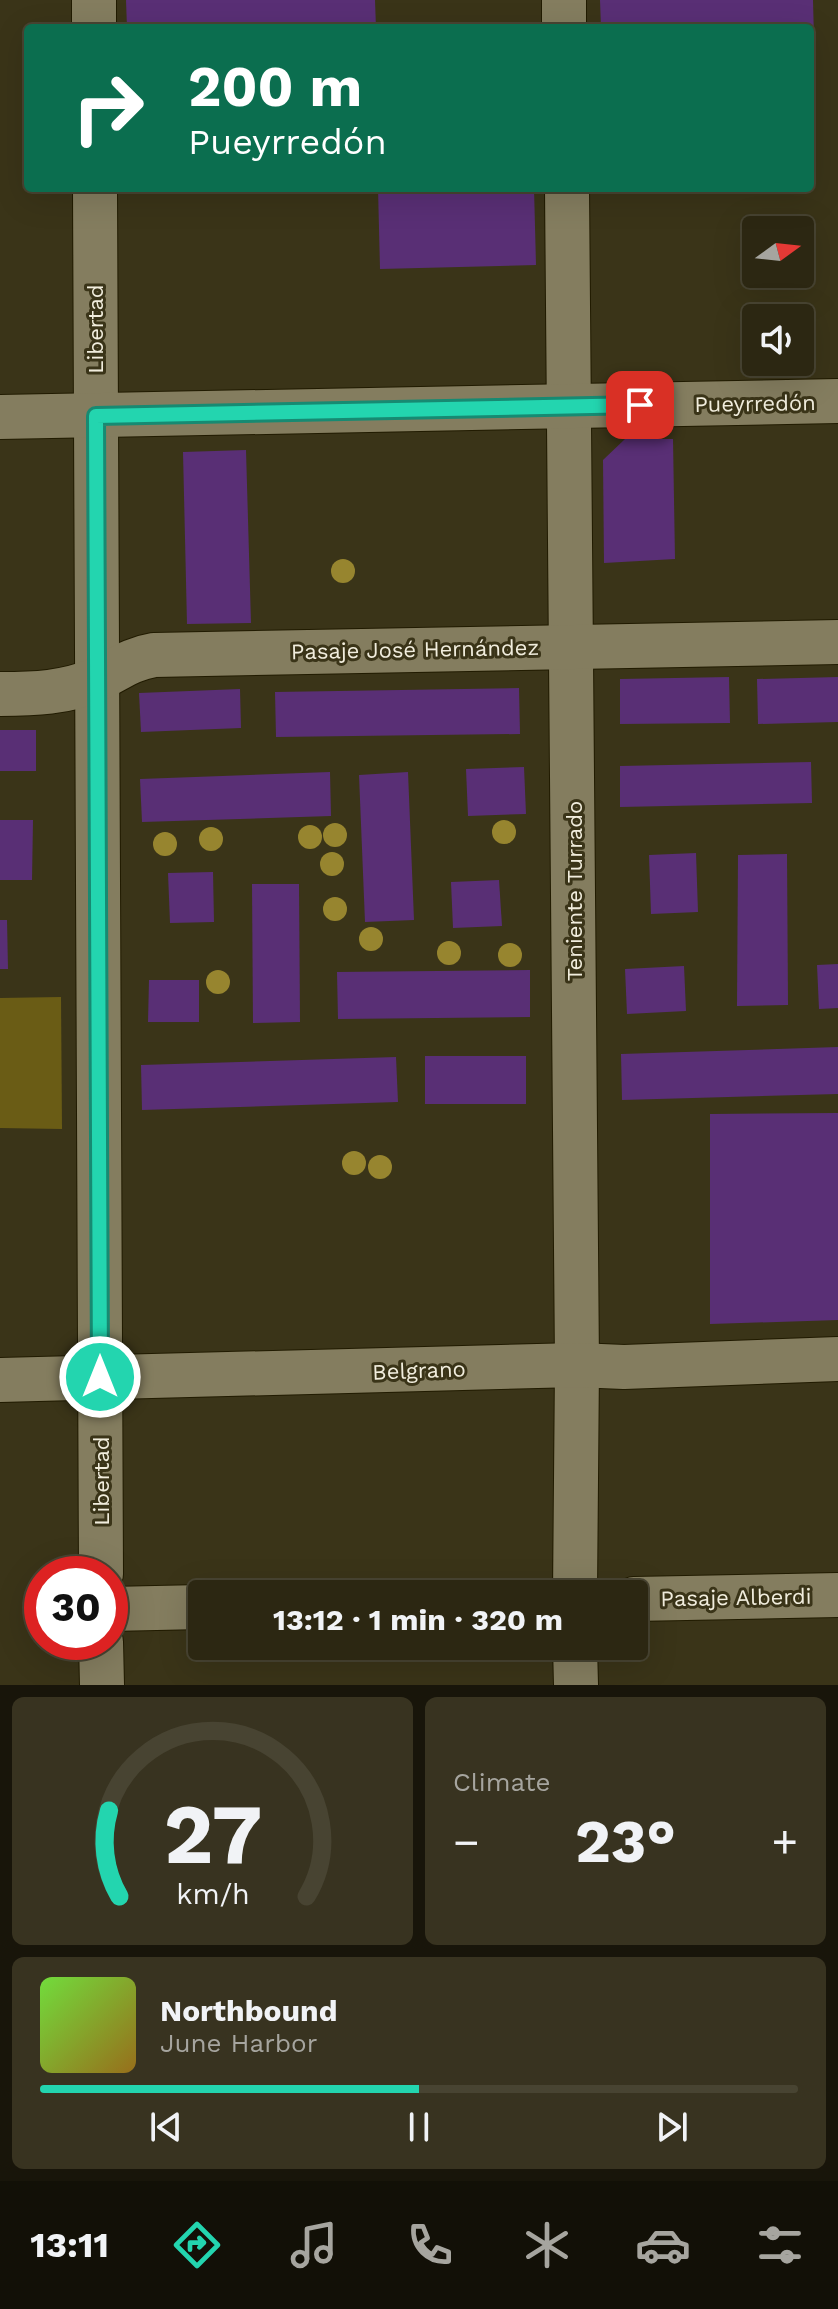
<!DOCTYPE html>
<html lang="en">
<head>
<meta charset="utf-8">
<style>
	:root { --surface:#2c2712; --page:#383320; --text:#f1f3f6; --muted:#a6a59f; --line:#484432; --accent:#23d5af }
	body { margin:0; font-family:"Work Sans",sans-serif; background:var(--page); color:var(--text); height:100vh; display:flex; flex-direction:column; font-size:30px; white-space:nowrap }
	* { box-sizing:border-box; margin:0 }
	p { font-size:26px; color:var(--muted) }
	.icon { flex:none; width:44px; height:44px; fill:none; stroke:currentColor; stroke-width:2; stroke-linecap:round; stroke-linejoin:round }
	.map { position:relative; height:1685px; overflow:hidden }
	.sheet { display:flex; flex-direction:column; gap:12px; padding:12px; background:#18150a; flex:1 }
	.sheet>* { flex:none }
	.guide { position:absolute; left:24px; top:24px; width:790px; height:168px; border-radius:8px; box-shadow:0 8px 32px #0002,0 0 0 2px var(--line); background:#0b6e4f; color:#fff; overflow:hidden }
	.needle { width:52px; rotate:75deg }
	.tools { position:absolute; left:742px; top:216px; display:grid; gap:16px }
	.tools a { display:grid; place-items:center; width:72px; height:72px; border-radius:8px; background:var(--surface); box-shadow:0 8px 32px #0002,0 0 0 2px var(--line); font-size:40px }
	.speed { position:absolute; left:24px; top:1556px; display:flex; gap:16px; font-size:40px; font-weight:700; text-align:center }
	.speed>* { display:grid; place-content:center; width:104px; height:104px; border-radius:50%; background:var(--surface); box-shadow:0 8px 32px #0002,0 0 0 2px var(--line); line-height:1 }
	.speed .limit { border:12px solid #d22; background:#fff; color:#111 }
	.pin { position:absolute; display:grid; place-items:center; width:68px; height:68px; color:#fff; margin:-34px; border-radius:16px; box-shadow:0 4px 12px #0006 }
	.me { position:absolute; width:88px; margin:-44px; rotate:0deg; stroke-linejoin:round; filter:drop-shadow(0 0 6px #0008) }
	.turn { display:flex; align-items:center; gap:28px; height:168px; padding:0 32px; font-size:36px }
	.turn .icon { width:104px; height:104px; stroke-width:2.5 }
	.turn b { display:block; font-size:56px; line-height:68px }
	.big { font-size:60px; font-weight:700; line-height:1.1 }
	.sheet .card { flex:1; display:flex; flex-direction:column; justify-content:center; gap:12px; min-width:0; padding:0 28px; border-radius:12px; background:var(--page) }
	.sheet .dial { align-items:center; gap:0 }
	.dial svg { height:208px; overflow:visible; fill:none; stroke:var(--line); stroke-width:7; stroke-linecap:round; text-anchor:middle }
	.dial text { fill:var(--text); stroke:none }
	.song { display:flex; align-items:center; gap:24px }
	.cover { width:96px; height:96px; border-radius:12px; background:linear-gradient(135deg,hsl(100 70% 55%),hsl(40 70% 35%)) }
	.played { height:8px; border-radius:4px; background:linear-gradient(90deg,var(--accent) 50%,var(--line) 50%) }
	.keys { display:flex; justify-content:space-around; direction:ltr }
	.heat { display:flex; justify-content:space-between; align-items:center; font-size:44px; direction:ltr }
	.sheet .tiles { flex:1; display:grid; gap:12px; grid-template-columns:1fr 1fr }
	.card:last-child { grid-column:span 2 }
	.trip { position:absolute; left:188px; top:1580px; width:460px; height:80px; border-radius:8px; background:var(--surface); box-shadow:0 8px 32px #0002,0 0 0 2px var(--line); font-weight:700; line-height:80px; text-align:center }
	.dock { display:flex; height:128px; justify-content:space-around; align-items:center; background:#121007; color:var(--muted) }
	.dock .icon { width:56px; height:56px }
	.dock .active { color:var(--accent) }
	.dock b { font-size:36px; color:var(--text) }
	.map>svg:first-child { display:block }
	.green { fill:#6a5c15 }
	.building { fill:#592f75 }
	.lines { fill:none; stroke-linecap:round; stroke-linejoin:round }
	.minor-casing { stroke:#211b01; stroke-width:46 }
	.minor { stroke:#847d5f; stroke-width:44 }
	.tree { fill:#97852f }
	.route-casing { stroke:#178a72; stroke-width:20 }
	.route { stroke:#23d5af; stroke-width:14 }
	.labels { text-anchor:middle; stroke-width:6; stroke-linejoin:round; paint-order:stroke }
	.street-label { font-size:22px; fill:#f1eddd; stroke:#3a3418 }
</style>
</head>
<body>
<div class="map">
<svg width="838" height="1685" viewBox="0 0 838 1685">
	<rect width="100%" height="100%" fill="#3a3418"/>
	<polygon class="green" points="61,997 62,1129 0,1128 0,998"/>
	<g class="building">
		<polygon points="126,0 375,0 376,28 127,28"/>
		<polygon points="600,0 813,0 814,38 810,38 810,28 601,28"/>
		<polygon points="378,188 534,188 536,265 380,269"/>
		<polygon points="625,439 673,439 675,559 604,563 603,460"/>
		<polygon points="246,450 251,623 187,624 183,452"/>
		<polygon points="729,677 730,723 620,724 620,679"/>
		<polygon points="838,677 838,722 758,724 757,679"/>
		<polygon points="519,688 520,734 276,737 275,692"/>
		<polygon points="240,689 241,728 141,732 139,693"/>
		<rect x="0" y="730" width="36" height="41"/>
		<polygon points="811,762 812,803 620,807 620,766"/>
		<polygon points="524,767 526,814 468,816 466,769"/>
		<polygon points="330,772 331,816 142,822 140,779"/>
		<polygon points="408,772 414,920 365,922 359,775"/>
		<polygon points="0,820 33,820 32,880 0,880"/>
		<polygon points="696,853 698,912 651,914 649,855"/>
		<polygon points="787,854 788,1005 737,1006 738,855"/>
		<polygon points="213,872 214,922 170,923 168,873"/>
		<polygon points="499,880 502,926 453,928 451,882"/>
		<polygon points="252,884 299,884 300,1022 253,1023"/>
		<polygon points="0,920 7,920 8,969 0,969"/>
		<polygon points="838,964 838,1008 819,1009 817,965"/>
		<polygon points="684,966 686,1011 627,1014 625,969"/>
		<polygon points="530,970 530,1017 338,1019 337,972"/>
		<polygon points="149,980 199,980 199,1022 148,1022"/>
		<polygon points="838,1047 838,1094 622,1100 621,1054"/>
		<rect x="425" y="1056" width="101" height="48"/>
		<polygon points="396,1057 398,1102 142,1110 141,1065"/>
		<polygon points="838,1113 838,1320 710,1324 710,1114"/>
	</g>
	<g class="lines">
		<g class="minor-casing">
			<g id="minor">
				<polyline points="94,0 94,28"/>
				<polyline points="564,0 564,28"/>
				<polyline points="95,188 101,1574"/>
				<polyline points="567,188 577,1365 575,1594"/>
				<polyline points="0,417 838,401"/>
				<path d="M0 694C34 694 66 693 98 679 119 669 130 659 154 655L838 642"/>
				<polyline points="0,1380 577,1365 624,1367 838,1359"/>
				<polyline points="634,1599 838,1595"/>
				<polyline points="110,1609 202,1607"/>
				<polyline points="101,1642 102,1685"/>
				<polyline points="575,1646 576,1685"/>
			</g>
		</g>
		<use href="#minor" class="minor"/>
	</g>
	<g class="tree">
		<circle cx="343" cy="571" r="12"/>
		<circle cx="504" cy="832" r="12"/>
		<circle cx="335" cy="835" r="12"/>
		<circle cx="310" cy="837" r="12"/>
		<circle cx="211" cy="839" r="12"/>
		<circle cx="165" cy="844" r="12"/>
		<circle cx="332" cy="864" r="12"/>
		<circle cx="335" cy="909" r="12"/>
		<circle cx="371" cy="939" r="12"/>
		<circle cx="449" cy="953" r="12"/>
		<circle cx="510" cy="955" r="12"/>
		<circle cx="218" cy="982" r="12"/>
		<circle cx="354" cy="1163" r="12"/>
		<circle cx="380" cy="1167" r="12"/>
	</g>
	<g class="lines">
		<g class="route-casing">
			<polyline id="route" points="100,1377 96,416 640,405"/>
		</g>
		<use href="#route" class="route"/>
	</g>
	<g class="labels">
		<g class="street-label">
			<text transform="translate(95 329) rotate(-90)" y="8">Libertad</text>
			<text transform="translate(755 403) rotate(-1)" y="8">Pueyrredón</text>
			<text transform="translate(415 649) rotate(-1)" y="8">Pasaje José Hernández</text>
			<text transform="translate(574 891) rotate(-90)" y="8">Teniente Turrado</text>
			<text transform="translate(419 1370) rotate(-2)" y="8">Belgrano</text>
			<text transform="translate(101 1481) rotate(-90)" y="8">Libertad</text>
			<text transform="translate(736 1597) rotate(-1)" y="8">Pasaje Alberdi</text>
		</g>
	</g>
</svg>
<div class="tools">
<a><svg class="needle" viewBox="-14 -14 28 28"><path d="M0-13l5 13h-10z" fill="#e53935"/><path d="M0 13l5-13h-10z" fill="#a6a59f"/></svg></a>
<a><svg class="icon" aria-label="sound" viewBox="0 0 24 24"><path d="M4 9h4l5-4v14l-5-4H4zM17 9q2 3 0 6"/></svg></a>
</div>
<div class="speed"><div class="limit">30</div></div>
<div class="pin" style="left:640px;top:405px;background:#d93025"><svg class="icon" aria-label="arrive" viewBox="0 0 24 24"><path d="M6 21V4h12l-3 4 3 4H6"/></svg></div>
<svg class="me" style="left:100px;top:1377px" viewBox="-20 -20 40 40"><circle r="17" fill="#23d5af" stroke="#fff" stroke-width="3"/><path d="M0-11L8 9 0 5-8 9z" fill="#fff"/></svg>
<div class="trip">13:12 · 1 min · 320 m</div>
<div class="guide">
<div class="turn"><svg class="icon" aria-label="right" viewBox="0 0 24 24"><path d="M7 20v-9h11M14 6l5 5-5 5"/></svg><div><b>200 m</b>Pueyrredón</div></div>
</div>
</div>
<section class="sheet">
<div class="tiles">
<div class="card dial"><svg viewBox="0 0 100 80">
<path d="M14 69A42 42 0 1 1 86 69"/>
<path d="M14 69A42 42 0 0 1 10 36" stroke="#23d5af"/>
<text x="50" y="56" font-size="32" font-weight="700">27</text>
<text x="50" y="72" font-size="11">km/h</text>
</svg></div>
<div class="card"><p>Climate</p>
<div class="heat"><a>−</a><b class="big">23°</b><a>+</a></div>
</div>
<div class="card">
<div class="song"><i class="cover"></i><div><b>Northbound</b><p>June Harbor</p></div></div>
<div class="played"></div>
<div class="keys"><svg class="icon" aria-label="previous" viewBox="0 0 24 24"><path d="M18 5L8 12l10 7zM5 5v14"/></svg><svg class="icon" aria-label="pause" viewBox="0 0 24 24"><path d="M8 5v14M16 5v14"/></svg><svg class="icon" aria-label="next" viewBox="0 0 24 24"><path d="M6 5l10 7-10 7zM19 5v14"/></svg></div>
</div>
</div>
</section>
<nav class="dock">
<b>13:11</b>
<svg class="icon active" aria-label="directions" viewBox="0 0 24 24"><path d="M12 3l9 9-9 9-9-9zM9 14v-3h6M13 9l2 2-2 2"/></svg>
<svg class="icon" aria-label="music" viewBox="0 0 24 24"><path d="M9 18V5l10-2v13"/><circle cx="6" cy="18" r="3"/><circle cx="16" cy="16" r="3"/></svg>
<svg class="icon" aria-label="phone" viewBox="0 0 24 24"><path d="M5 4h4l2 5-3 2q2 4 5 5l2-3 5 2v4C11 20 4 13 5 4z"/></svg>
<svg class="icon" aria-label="climate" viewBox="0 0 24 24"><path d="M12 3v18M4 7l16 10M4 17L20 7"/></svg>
<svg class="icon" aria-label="car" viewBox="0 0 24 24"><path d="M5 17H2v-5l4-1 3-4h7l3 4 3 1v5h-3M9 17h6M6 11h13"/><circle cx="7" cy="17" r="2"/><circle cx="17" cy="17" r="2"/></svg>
<svg class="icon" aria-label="filters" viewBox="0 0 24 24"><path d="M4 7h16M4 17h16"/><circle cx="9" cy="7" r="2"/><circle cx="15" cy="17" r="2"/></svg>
</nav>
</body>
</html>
